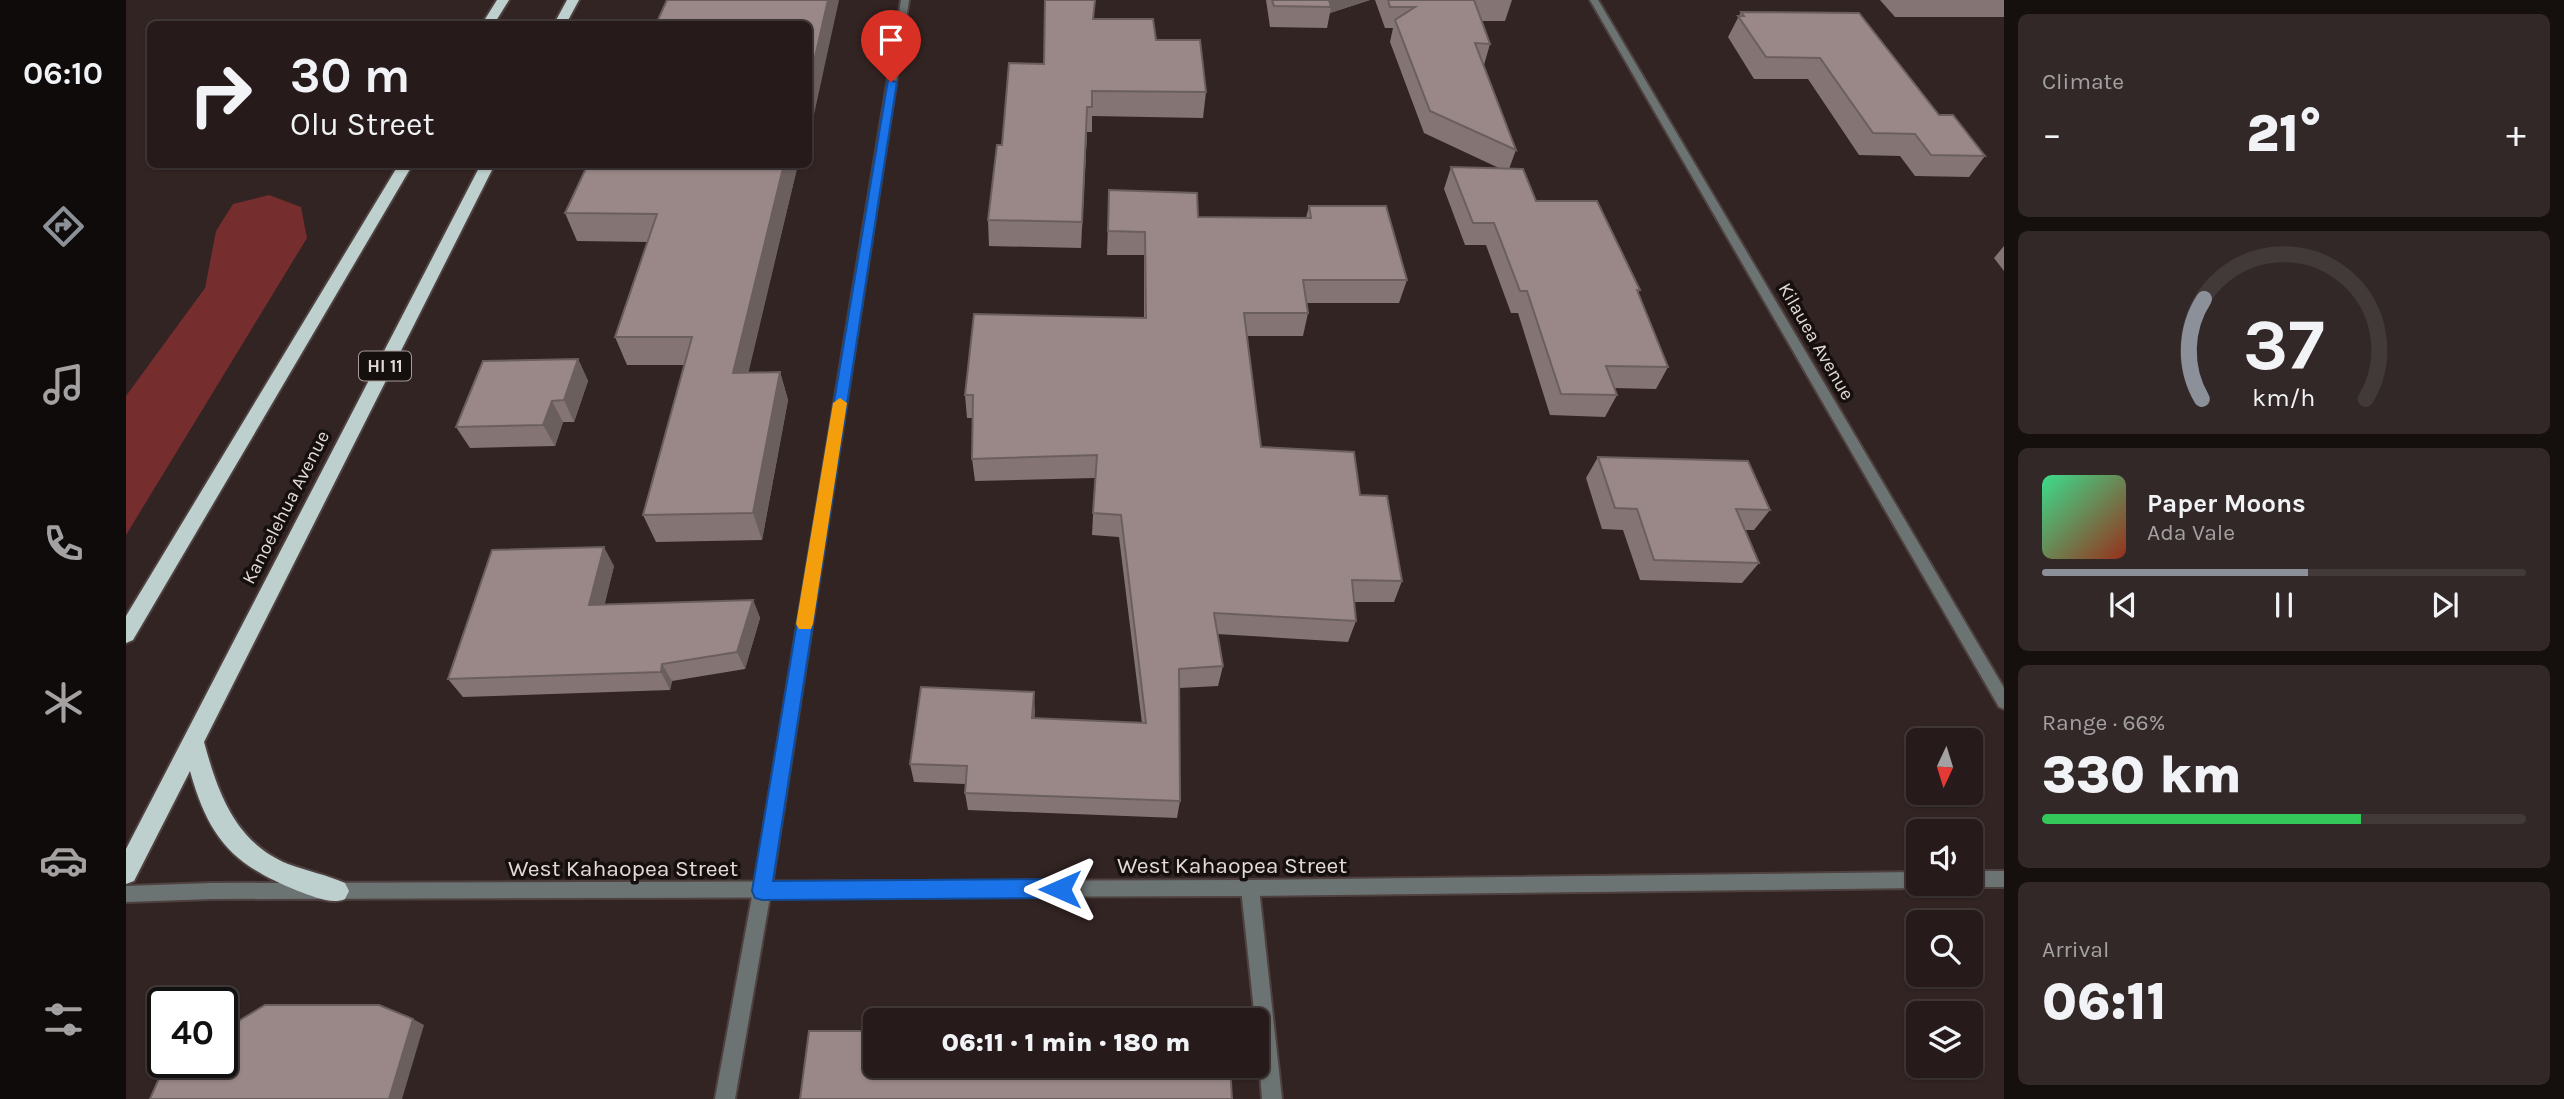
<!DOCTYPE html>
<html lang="en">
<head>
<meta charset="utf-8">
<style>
	:root { --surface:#261b1a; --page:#322827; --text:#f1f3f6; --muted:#a4a1a2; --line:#423939; --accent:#8c9099 }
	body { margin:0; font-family:Karla,sans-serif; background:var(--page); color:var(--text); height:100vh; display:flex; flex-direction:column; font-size:26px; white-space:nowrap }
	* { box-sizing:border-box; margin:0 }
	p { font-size:23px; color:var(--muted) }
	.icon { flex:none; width:38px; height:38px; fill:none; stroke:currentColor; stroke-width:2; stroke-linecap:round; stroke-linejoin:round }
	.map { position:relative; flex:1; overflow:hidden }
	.sheet { display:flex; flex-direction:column; gap:14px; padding:14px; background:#150f0e; width:560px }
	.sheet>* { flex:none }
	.guide { position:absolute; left:21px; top:21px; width:665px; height:147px; border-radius:10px; box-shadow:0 2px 5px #0004,0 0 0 2px var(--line); background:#261b1a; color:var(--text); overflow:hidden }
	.needle { width:46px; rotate:184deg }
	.controls { position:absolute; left:1780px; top:728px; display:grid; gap:14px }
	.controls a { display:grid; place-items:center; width:77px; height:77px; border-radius:10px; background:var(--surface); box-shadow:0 2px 5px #0004,0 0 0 2px var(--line); font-size:35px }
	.speed { position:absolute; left:21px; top:987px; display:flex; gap:14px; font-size:35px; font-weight:700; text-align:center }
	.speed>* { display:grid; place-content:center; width:91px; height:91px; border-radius:50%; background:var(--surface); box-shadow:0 2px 5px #0004,0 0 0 2px var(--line); line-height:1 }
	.speed .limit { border:4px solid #111; border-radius:10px; background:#fff; color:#111 }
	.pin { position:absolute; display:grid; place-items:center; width:60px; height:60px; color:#fff; margin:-72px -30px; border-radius:50% 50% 50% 0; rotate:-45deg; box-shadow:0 0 7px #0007 }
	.pin .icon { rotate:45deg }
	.me { position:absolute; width:77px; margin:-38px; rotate:270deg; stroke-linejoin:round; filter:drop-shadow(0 0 5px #0008) }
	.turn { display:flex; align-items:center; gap:24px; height:147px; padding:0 28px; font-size:32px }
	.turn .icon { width:91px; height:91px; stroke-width:2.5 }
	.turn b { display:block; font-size:49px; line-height:60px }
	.big { font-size:52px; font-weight:800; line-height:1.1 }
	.sheet .widget { flex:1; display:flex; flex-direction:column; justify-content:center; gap:10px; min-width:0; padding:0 24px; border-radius:10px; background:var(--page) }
	.sheet .dial { align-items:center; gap:0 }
	.dial svg { height:182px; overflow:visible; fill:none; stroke:var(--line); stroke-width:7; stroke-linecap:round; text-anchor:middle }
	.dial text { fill:var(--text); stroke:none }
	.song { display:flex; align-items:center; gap:21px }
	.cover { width:84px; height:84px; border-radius:10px; background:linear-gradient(135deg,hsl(150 70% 55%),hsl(10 70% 35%)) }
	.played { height:7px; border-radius:4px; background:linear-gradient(90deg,var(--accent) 55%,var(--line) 55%) }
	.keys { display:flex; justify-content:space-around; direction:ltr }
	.heat { display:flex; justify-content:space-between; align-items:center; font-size:38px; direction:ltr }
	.charge { height:10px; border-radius:5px; background:linear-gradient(90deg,#34c759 66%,var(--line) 0) }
	.trip { position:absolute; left:737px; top:1008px; width:406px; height:70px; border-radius:10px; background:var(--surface); box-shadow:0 2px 5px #0004,0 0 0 2px var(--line); font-weight:800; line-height:70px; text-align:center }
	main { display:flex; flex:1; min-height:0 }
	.tabs { display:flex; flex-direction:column; width:126px; justify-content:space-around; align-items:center; background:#0f0b0a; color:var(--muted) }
	.tabs .icon { width:49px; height:49px }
	.tabs .active { color:var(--accent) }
	.tabs b { font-size:32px; color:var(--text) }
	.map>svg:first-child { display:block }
	.green { fill:#762d2e }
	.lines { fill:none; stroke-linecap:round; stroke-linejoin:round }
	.service-casing { stroke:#4e4140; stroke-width:4 }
	.minor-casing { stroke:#4e4140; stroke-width:4 }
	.tertiary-casing { stroke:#4e4140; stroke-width:4 }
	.trunk-casing { stroke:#4e4140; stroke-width:4 }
	.service { fill:#6c7473; fill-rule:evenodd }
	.minor { fill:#6c7473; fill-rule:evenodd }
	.tertiary { fill:#6c7473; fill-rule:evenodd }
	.trunk { fill:#bed0ce; fill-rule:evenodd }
	.wall { fill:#847574 }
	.shaded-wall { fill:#6b5f5e }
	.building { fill:#998887; stroke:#6b5f5e; stroke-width:2 }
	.route { fill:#1a73e8; stroke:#114b97; stroke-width:2 }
	.slow { fill:#f59e0b }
	.labels { text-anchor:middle; stroke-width:7; stroke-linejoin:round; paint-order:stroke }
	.shield { fill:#150f0e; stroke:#a59c9b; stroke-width:2 }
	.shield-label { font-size:18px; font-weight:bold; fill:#e3d9d8 }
	.street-label { font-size:19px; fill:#e3d9d8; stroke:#150f0e }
	.near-street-label { font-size:23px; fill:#e3d9d8; stroke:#150f0e }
</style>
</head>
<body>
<main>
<nav class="tabs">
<b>06:10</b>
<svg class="icon active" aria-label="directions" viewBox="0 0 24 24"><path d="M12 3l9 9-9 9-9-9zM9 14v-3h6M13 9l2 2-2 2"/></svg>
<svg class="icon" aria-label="music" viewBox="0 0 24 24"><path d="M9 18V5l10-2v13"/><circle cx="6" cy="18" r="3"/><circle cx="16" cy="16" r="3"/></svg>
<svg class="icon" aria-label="phone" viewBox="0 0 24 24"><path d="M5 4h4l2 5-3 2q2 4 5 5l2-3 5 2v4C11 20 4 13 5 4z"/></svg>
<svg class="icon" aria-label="climate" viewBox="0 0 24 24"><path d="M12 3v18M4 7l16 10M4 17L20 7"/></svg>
<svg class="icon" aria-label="car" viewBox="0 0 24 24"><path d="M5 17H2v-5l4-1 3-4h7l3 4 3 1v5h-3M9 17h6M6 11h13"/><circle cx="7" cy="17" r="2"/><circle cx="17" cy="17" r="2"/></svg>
<svg class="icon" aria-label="filters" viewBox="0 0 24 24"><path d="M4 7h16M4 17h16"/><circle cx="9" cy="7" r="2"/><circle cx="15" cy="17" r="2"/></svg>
</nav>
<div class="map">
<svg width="1878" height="1099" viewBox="0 0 1878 1099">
	<rect width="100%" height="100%" fill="#322423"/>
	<polygon class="green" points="143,195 175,207 181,238 0,535 0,396 79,288 90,231 107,204"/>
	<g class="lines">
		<g class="service-casing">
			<g id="service">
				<polygon points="1124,880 1130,882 1133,888 1156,1099 1136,1099 1130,1020 1129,1020 1115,888 1118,882"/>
				<polygon points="636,883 642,885 645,891 609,1099 589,1099 627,891 630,885"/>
			</g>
		</g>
		<g class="minor-casing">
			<polygon id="minor" points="775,0 783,0 645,891 642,897 636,899 630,897 627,891"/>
		</g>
		<g class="tertiary-casing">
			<g id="tertiary">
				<polygon points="1464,0 1472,0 1878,688 1878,709 1873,707"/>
				<polygon points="1844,871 1878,871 1878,887 1844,887 1838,885 1844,884"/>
				<polygon points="1792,872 1792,884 1799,884 1792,888 1124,896 85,899 0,902 0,886 85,883 1124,880"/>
			</g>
		</g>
		<g class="trunk-casing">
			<g id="trunk">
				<polygon points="371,0 383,0 368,24 356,24"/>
				<polygon points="441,0 453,0 440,24 428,24"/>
				<polygon points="273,164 287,164 7,640 0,643 0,616"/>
				<path d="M355 164H369L78 742C92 793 109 842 162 864 181 871 201 875 219 883L223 891 219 899C206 905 186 896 172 891 107 865 83 839 64 771L8 881 0 884V849Z"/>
			</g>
		</g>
		<use href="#service" class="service"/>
		<use href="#minor" class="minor"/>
		<use href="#tertiary" class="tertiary"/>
		<use href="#trunk" class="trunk"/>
	</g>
	<g class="wall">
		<polygon points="1140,0 1244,0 1204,13 1201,28 1144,27"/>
		<polygon points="1249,0 1386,0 1379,21 1356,21 1364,44 1358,65 1390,150 1383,169 1410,201 1514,290 1512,293 1542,367 1530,389 1488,388 1491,395 1479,417 1424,415 1392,313 1385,313 1360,245 1339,245 1318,189 1325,167 1375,169 1298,133 1264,42 1267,28 1259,28"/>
		<polygon points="1754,0 1878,0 1878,17 1769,17"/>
		<polygon points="1615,12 1813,115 1859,156 1843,177 1789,176 1774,156 1733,155 1682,79 1628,79 1602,37"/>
		<polygon points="968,19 1030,40 1080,92 1077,118 966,116 966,132 961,132 955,248 863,246 862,220 876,145 918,64"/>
		<polygon points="462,164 672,164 622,372 654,372 662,400 636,540 530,542 517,515 558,365 501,365 489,337 522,242 451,241 439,213"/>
		<polygon points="983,190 1072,217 1180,218 1183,206 1281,280 1273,303 1181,303 1182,313 1177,336 1121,336 1135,447 1234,495 1276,581 1268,602 1228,602 1230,621 1222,642 1091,634 1097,666 1092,686 1053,688 1054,801 1051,818 842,810 839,793 839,784 788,782 784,764 909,711 908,718 1016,723 993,537 966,535 969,478 849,481 846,459 847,418 841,418 839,395 1018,318 1018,255 981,255"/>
		<polygon points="1878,246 1878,271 1868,258"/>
		<polygon points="452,359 462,381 448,422 437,422 429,446 344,448 330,427"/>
		<polygon points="1472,457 1644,510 1628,530 1619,530 1633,563 1616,583 1514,580 1497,530 1476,529 1460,478"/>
		<polygon points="488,566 478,605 627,600 634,618 619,669 546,681 544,690 337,697 322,679"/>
	</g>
	<g class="shaded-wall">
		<polygon points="702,0 713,0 682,142 682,88"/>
		<polygon points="1200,0 1244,0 1204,13 1205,7"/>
		<polygon points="961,107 961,132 955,248 956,222"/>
		<polygon points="658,164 672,164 616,400 607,373"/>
		<polygon points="452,359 462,381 448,422 438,400"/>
		<polygon points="654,372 662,400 636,540 627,513"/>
		<polygon points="426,401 437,422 429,446 417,425"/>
		<polygon points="478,547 488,566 474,624 463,605"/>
		<polygon points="627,600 634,618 619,669 611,652"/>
		<polygon points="536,664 546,681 544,690 535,672"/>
		<polygon points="908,692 909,711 907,737 906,718"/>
		<polygon points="287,1019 298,1025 276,1099 263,1099"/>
	</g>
	<g class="building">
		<polygon points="541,0 702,0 682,88 682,24 530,24"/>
		<polygon points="919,0 969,0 967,19 1027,19 1030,40 1074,40 1080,92 966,91 966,107 961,107 956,222 862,220 871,145 876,145 883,63 918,64"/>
		<polygon points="1146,0 1203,0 1205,7 1148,6"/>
		<polygon points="1262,0 1348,0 1364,44 1349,43 1390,150 1304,111 1269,20 1289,7 1264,7"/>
		<polygon points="1615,12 1733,13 1813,115 1827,115 1859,156 1805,155 1789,134 1747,133 1694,58 1640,57 1612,16 1618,16"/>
		<polygon points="462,164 658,164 607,373 654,372 627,513 517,515 566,337 489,337 531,214 439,213"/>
		<polygon points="1325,167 1397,169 1410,201 1471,201 1514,290 1511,290 1542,367 1480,366 1491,395 1435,394 1401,291 1394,291 1368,223 1347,223"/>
		<polygon points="983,190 1071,193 1072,217 1185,218 1183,206 1260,206 1281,280 1177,280 1182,313 1118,313 1135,447 1228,452 1234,495 1261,496 1276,581 1226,580 1230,621 1088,613 1097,666 1053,669 1054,801 839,793 841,766 784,764 795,687 908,692 906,718 1020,723 995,515 967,513 971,455 846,459 847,395 839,395 848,314 1020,318 1019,232 982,231"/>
		<polygon points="452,359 438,400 426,401 417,425 330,427 357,361"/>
		<polygon points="1472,457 1622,461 1644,510 1610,509 1633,563 1528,560 1511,509 1489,508"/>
		<polygon points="478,547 463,605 627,600 611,652 536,664 535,672 322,679 366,550"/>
		<polygon points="139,1005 253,1005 287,1019 263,1099 24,1099 39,1065 44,1062 96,1062 96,1031"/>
		<polygon points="683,1031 749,1031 749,1066 1104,1066 1106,1099 674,1099"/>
	</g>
	<polygon class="route" points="762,80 771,82 647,881 934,879 941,882 943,889 941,896 934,898 636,900 629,898 626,891"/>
	<polygon class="slow" points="714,398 721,403 687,624 685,629 673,629 670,624 707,403"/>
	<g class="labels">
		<rect class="shield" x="233" y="351.5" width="52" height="29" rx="5"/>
		<g class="shield-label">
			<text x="259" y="372">HI 11</text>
		</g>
		<g class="street-label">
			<text transform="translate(1691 341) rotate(60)" y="7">Kilauea Avenue</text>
			<text transform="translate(159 507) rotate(-63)" y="7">Kanoelehua Avenue</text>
		</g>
		<g class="near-street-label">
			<text x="1106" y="873">West Kahaopea Street</text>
			<text x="497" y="876">West Kahaopea Street</text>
		</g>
	</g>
</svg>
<div class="controls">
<a><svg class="needle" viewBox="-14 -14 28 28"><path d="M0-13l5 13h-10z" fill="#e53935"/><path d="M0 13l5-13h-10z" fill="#a4a1a2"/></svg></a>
<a><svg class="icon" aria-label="sound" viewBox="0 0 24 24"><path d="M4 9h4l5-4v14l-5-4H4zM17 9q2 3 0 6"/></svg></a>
<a><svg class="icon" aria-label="search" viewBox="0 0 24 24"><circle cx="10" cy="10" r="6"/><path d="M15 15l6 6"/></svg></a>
<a><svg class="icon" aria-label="layers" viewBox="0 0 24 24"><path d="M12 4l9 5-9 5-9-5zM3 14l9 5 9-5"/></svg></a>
</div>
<div class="speed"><div class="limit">40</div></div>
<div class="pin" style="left:765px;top:82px;background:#d93025"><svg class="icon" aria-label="arrive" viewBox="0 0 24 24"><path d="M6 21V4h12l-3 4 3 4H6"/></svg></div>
<svg class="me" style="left:934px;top:889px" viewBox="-20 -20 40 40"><path d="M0-17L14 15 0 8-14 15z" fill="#1a73e8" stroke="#fff" stroke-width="4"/></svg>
<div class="trip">06:11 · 1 min · 180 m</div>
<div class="guide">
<div class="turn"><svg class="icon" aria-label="right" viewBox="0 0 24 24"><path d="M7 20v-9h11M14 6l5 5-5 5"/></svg><div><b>30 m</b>Olu Street</div></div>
</div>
</div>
<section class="sheet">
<div class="widget"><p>Climate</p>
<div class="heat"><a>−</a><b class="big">21°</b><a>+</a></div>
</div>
<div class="widget dial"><svg viewBox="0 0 100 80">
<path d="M14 69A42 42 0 1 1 86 69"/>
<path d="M14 69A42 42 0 0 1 15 25" stroke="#8c9099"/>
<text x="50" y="56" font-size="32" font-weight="700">37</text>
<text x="50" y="72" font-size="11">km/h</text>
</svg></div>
<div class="widget">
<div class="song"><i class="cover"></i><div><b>Paper Moons</b><p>Ada Vale</p></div></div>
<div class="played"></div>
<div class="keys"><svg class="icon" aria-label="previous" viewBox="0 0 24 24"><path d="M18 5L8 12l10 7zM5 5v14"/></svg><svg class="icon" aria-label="pause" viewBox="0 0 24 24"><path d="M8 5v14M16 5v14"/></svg><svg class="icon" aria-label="next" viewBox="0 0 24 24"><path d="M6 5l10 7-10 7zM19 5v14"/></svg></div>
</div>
<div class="widget"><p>Range · 66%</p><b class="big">330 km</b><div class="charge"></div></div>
<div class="widget"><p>Arrival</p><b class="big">06:11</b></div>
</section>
</main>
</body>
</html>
